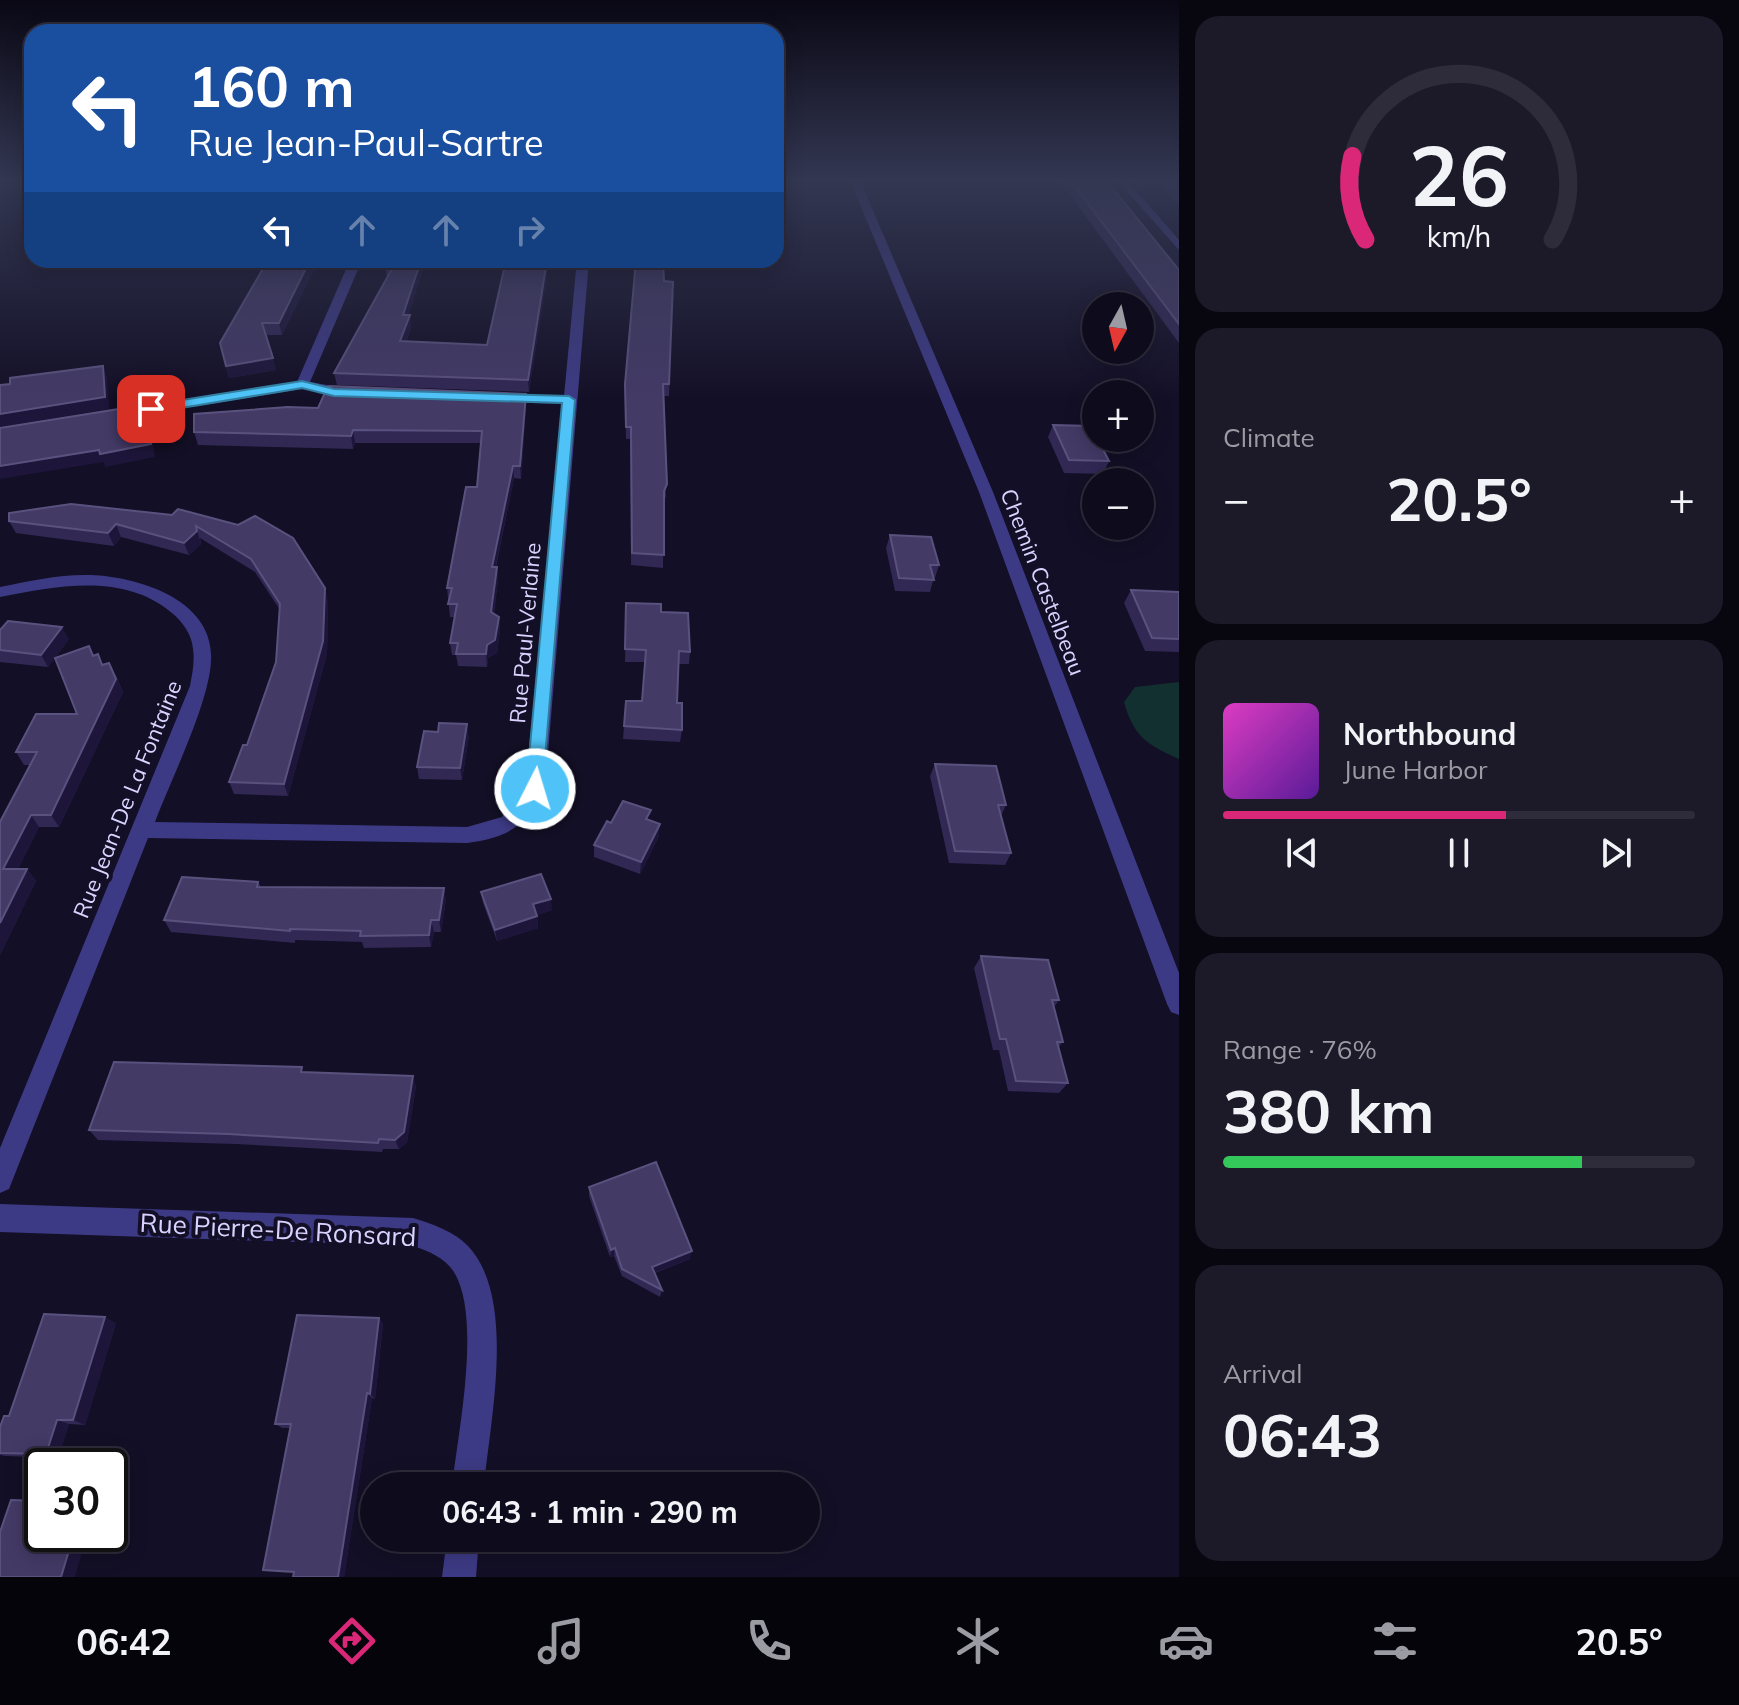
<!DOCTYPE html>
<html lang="en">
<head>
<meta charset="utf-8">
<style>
	:root { --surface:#0e0b1c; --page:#1c1929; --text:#f1f3f6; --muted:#9b9ba3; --line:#2e2b3b; --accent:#db2777 }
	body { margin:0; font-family:Mulish,sans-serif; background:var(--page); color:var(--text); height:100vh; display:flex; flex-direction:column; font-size:30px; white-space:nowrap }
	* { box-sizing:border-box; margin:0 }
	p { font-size:26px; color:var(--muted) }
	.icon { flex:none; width:44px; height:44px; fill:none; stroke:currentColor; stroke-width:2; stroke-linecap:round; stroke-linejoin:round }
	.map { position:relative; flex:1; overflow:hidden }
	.details { display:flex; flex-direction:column; gap:16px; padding:16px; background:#08060f; width:560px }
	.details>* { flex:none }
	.top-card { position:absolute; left:24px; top:24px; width:760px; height:244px; border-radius:24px; box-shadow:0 4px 20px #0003,0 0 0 2px var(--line); background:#1a4fa0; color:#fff; overflow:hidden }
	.needle { width:52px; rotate:188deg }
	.fabs { position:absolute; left:1082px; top:292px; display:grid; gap:16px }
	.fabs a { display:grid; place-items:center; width:72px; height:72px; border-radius:50%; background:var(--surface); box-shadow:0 4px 20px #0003,0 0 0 2px var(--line); font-size:40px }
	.speed { position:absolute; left:24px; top:1448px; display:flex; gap:16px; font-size:40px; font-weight:700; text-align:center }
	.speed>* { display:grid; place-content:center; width:104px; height:104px; border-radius:50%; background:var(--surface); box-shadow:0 4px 20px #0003,0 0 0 2px var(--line); line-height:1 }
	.speed .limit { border:4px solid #111; border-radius:12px; background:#fff; color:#111 }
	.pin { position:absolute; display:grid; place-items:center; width:68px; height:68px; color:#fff; margin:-34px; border-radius:16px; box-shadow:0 4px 12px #0006 }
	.me { position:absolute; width:88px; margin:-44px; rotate:5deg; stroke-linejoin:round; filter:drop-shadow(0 0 6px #0008) }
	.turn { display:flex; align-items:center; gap:28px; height:168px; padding:0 32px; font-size:36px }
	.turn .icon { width:104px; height:104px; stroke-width:2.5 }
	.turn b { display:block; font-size:56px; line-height:68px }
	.lanes { display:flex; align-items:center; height:76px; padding:0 32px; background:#0003; justify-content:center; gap:40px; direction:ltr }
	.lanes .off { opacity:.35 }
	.big { font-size:60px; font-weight:700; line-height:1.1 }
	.details .widget { flex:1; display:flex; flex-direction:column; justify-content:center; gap:12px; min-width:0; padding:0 28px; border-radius:24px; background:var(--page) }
	.details .dial { align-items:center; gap:0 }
	.dial svg { height:208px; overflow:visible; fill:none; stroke:var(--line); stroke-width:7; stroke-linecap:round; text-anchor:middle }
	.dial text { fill:var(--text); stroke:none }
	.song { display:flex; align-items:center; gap:24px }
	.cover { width:96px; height:96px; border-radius:12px; background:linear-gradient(135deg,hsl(310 70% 55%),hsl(270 70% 35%)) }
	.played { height:8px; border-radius:4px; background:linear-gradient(90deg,var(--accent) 60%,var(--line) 60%) }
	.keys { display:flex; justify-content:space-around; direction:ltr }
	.heat { display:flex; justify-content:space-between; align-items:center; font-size:44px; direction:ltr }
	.charge { height:12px; border-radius:6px; background:linear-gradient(90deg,#34c759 76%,var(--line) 0) }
	.trip { position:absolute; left:360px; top:1472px; width:460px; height:80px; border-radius:40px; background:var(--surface); box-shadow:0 4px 20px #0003,0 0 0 2px var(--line); font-weight:700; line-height:80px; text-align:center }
	.tab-bar { display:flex; height:128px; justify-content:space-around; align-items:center; background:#06040b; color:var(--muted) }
	.tab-bar .icon { width:56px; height:56px }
	.tab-bar .on { color:var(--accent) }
	.tab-bar b { font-size:36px; color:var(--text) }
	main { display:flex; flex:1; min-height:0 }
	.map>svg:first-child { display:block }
	.green { fill:#12302f }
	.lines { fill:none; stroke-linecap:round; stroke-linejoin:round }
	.minor { fill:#3d3a85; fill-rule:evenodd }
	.wall { fill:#312854 }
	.shaded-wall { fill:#1d163a }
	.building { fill:#433a66; stroke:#5a527e; stroke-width:2 }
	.route { fill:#4fc3f7; stroke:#337fa1; stroke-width:2 }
	.labels { text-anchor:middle; stroke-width:8; stroke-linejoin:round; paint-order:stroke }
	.street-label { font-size:22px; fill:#d9d4ff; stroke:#130f26 }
	.near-street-label { font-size:26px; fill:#d9d4ff; stroke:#130f26 }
</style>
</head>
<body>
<main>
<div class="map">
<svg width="1179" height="1577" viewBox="0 0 1179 1577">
	<rect width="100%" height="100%" fill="#130f26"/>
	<path class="green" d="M1179 682V759C1146 744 1134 737 1124 702L1135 687Z"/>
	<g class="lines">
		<g class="minor">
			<polygon points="850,180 860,180 993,492 1179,973 1179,1015 1171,1012 1167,1004 979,492"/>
			<polygon points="1117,180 1127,180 1179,240 1179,250"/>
			<polygon points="350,260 362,260 310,382 356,390 356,396 302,389 122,418 115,414 122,410 297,382"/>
			<path d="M577 260H589L545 789C525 827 509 837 467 843L148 838 9 1189 0 1193V1148L190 686C192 674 195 662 193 649 192 635 183 622 172 613 124 572 56 586 0 597V587C30 581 60 574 91 575 139 577 215 600 211 661 209 704 171 779 155 822L467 827 502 817 525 789 563 404 499 402 492 398 499 394 564 396Z"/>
			<path d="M0 1204 413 1218C432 1224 454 1231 468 1246 517 1298 490 1421 484 1486H452C458 1433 482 1318 454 1272 445 1258 429 1251 413 1246L0 1232Z"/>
			<polygon points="447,1538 479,1538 476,1577 442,1577"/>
		</g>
	</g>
	<g class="wall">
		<polygon points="1059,180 1120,180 1118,185 1110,185 1179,270 1179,343"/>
		<polygon points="1130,180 1179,180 1179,205 1162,186 1136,186"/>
		<polygon points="426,260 408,315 411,327 406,342 487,345 549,260 529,392 337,385 334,373 387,278 385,267"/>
		<polygon points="633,260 663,260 664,281 673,282 669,396 663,396 666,496 664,502 663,568 631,565 630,439 626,439 625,396 635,271 633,271"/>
		<polygon points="310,277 282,335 265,335 276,370 229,378 220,343"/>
		<polygon points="526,394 526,406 521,479 514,478 496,567 497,567 498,580 494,614 499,617 500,630 497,653 488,658 487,667 458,666 456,655 452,655 450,643 455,617 450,617 447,588 477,487 481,443 355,443 353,449 198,445 194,432 318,408"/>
		<polygon points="1053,425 1109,461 1103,474 1064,473 1048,437"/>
		<polygon points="178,509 328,601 327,654 288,796 234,794 229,782 247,745 276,662 280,610 255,572 200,538 201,544 189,555 121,537 114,546 16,533 9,521 172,515"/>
		<polygon points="890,535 939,565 935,578 934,577 930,592 895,591 886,548"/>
		<polygon points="1131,590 1179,592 1179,652 1145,651 1124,603"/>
		<polygon points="626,603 661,612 690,652 689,664 679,664 677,703 682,730 680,742 623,739 624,726 642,701 645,662 625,662"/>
		<polygon points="0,630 69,639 48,667 0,662"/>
		<polygon points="89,646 94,655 116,676 123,692 59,827 39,827 18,869 27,869 36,881 0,955 0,822 31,765 24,765 16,752 77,714"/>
		<polygon points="438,732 469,736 462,780 419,779 417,767"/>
		<polygon points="935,764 1006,805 1001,816 1011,853 1005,865 949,863 930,776"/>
		<polygon points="650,821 659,836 640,874 594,857 594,845 611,823"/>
		<polygon points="258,882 261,887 446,899 441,932 434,932 431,947 364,948 362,942 295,940 295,943 171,932 164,920"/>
		<polygon points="481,892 552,910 537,915 538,928 497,941 483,903"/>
		<polygon points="981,956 1059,1000 1054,1007 1063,1042 1058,1048 1068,1083 1059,1093 1008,1091 999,1050 993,1050 974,968"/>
		<polygon points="305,1072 416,1086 407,1142 399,1149 383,1149 382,1152 236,1144 98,1140 89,1130"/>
		<polygon points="589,1187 690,1259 655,1273 662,1290 660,1297 622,1276 614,1256 610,1257 589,1196"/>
		<polygon points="379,1318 383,1324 375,1399 372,1398 344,1577 293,1577 294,1572 263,1570 290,1428 282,1428 275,1424"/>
		<polygon points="116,1323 85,1425 69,1424 58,1458 5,1456 0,1455 0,1427"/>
	</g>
	<g class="shaded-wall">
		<polygon points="312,260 323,260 310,277 282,335 279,323 307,266"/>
		<polygon points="421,260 426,260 405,327 403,315"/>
		<polygon points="547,260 549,260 529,392 528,380"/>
		<polygon points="410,315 411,327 402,353 400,341"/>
		<polygon points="273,358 276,370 229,378 226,366"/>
		<polygon points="103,366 107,378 109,409 0,427 0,414"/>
		<polygon points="526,394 526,406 521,479 520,466"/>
		<polygon points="144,405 149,417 155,457 105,467 104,462 0,479 0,466"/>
		<polygon points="353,430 355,443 353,449 351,436"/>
		<polygon points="513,466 514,478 493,579 492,567"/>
		<polygon points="116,524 121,537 114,546 108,533"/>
		<polygon points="196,526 201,544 189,555 184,543"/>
		<polygon points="497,567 498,580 492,624 491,612"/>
		<polygon points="325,588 328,601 327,654 288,796 284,784"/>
		<polygon points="499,617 500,630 497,653 488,658 487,667 486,654 487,645"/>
		<polygon points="62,627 69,639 48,667 41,655"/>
		<polygon points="109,663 123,692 59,827 51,815"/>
		<polygon points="467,724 469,736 462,780 460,768"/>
		<polygon points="31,815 39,827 13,880 3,869"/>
		<polygon points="660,824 659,836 640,874 641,862"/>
		<polygon points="27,869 36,881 0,955 0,923"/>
		<polygon points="444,888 446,899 441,932 439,920"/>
		<polygon points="551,899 552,910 534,916 533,904"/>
		<polygon points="537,916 538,928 497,941 495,930"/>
		<polygon points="431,920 434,932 431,947 429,935"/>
		<polygon points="413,1076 416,1086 407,1142 399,1149 395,1140"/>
		<polygon points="615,1248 614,1256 610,1257 611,1250"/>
		<polygon points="692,1251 690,1259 651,1274 652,1267"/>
		<polygon points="105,1317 116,1323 85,1425 73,1420"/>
		<polygon points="379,1318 383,1324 375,1399 370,1394"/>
		<polygon points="367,1393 372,1398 344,1577 338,1577"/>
		<polygon points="57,1420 69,1424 58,1458 46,1454"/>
		<polygon points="74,1534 87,1534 75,1577 61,1577"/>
	</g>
	<g class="building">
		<polygon points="1070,180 1106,180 1179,270 1179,324"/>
		<polygon points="1170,180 1179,180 1179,189"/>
		<polygon points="268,260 312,260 307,266 279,323 262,323 273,358 226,366 220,343"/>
		<polygon points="388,260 421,260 403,315 410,315 400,341 487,345 506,260 547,260 528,380 334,373 393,267 385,267"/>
		<polygon points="636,260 663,260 664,281 673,282 669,384 663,384 667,484 664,491 664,555 632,553 631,427 626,427 625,384"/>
		<polygon points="103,366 105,397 0,414 0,385 10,384 10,378"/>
		<polygon points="328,386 526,394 520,466 513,466 492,567 497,567 491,612 499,617 495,640 487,645 486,654 456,654 458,643 450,643 457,604 448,604 452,588 447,588 466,487 477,487 482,431 353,430 351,436 194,432 194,414 288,407 318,408"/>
		<polygon points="144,405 151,444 100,454 99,450 0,466 0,428"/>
		<polygon points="1053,425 1091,426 1109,461 1069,460"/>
		<polygon points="71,504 172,515 178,509 238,525 255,516 293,538 325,588 323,641 284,784 229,782 243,745 247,745 276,662 280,604 251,559 196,526 197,531 184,543 116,524 108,533 9,521 9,513"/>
		<polygon points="890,535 931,537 939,565 930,565 934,580 899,578"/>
		<polygon points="1131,590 1179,592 1179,639 1152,638"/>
		<polygon points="626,603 661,604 661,612 688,613 690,652 679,651 677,703 682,703 682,730 624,726 626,701 642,701 646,650 625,649"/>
		<polygon points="8,621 62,627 41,655 0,650 0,630"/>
		<polygon points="89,646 93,656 98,654 102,665 109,663 116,679 51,815 31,815 3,869 27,869 0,923 0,822 37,752 16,752 36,714 77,714 55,658"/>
		<polygon points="439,723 467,724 460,768 417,767 424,731 438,732"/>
		<polygon points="935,764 996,766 1006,805 998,805 1011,853 955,851"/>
		<polygon points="623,801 651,810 646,819 660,824 641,862 594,845 607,821 611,823"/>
		<polygon points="541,874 551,899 533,904 537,916 495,930 481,892"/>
		<polygon points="182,877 258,882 257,887 444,888 439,920 431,920 429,935 360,936 361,931 290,929 290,931 164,920"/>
		<polygon points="981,956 1048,960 1059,1000 1052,1000 1063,1042 1057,1042 1068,1083 1016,1081 1006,1039 1000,1039"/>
		<polygon points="114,1062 302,1067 301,1072 413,1076 404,1132 395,1140 379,1139 378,1143 229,1134 89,1130"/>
		<polygon points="656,1162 692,1251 652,1267 662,1290 622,1269 615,1248 611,1250 589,1187"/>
		<polygon points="44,1314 105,1317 73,1420 57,1420 46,1454 0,1453 0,1427 4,1416 9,1416"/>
		<polygon points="297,1315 379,1318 370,1394 367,1393 338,1577 293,1577 294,1572 263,1570 291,1424 275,1424"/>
		<polygon points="11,1500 42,1501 42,1534 74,1534 61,1577 0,1577 0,1532"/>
	</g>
	<linearGradient id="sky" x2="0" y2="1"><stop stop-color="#0a0815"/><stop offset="0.45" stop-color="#333752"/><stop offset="1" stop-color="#333752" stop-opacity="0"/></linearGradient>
	<rect width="1179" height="401" fill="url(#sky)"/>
	<polygon class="route" points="302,381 334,389 569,396 575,400 542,794 535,796 526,789 562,403 334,396 302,388 151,413 145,409 151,405"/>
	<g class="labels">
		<g class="street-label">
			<text transform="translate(1043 582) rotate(69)" y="8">Chemin Castelbeau</text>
			<text transform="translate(525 633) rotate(-85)" y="8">Rue Paul-Verlaine</text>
			<text transform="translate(127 799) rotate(-68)" y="8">Rue Jean-De La Fontaine</text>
		</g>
		<g class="near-street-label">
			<text transform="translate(278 1230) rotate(3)" y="9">Rue Pierre-De Ronsard</text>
		</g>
	</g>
</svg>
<div class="fabs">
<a><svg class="needle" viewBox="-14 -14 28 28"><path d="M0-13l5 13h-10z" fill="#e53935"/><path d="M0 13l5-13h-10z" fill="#9b9ba3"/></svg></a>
<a>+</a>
<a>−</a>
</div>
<div class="speed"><div class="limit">30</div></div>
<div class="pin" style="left:151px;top:409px;background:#d93025"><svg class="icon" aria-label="arrive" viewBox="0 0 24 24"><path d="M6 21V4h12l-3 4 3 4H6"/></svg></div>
<svg class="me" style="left:535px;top:789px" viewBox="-20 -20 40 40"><circle r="17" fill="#4fc3f7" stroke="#fff" stroke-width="3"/><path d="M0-11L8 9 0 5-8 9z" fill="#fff"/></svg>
<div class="trip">06:43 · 1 min · 290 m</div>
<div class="top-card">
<div class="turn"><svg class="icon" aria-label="left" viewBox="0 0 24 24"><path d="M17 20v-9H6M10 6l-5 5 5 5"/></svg><div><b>160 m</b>Rue Jean-Paul-Sartre</div></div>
<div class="lanes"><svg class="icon" aria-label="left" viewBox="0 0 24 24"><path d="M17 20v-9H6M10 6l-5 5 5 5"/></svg><svg class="icon off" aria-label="ahead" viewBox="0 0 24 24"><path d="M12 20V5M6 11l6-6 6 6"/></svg><svg class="icon off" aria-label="ahead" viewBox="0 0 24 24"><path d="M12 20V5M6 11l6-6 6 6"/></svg><svg class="icon off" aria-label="right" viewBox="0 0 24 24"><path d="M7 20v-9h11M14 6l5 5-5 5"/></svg></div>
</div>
</div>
<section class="details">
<div class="widget dial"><svg viewBox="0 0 100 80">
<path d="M14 69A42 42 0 1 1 86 69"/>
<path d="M14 69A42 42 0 0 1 9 37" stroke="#db2777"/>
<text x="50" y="56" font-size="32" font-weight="700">26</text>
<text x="50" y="72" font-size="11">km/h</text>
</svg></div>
<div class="widget"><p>Climate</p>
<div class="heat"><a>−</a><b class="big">20.5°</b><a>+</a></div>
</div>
<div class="widget">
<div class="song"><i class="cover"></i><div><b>Northbound</b><p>June Harbor</p></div></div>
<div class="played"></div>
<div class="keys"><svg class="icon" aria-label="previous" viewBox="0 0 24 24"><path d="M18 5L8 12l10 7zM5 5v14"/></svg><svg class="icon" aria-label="pause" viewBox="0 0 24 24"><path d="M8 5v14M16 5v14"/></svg><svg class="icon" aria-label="next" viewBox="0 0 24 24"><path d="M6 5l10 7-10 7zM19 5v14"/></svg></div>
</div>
<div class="widget"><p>Range · 76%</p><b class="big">380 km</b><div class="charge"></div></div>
<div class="widget"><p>Arrival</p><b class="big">06:43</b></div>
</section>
</main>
<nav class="tab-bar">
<b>06:42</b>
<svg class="icon on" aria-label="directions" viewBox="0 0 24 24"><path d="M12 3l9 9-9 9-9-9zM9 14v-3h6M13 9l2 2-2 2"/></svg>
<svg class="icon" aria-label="music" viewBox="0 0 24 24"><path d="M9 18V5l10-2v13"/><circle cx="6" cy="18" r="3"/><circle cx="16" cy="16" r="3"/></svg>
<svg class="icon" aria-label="phone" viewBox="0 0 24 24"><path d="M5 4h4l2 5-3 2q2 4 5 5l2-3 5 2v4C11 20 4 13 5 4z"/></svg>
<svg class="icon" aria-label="climate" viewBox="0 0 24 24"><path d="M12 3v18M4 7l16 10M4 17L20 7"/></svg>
<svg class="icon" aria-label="car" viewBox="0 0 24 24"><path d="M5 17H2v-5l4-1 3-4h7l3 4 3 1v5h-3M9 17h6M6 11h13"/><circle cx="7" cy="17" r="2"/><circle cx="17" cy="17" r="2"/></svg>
<svg class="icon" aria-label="filters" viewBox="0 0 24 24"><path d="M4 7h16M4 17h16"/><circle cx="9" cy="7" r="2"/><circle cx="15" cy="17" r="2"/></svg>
<b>20.5°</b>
</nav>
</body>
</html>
